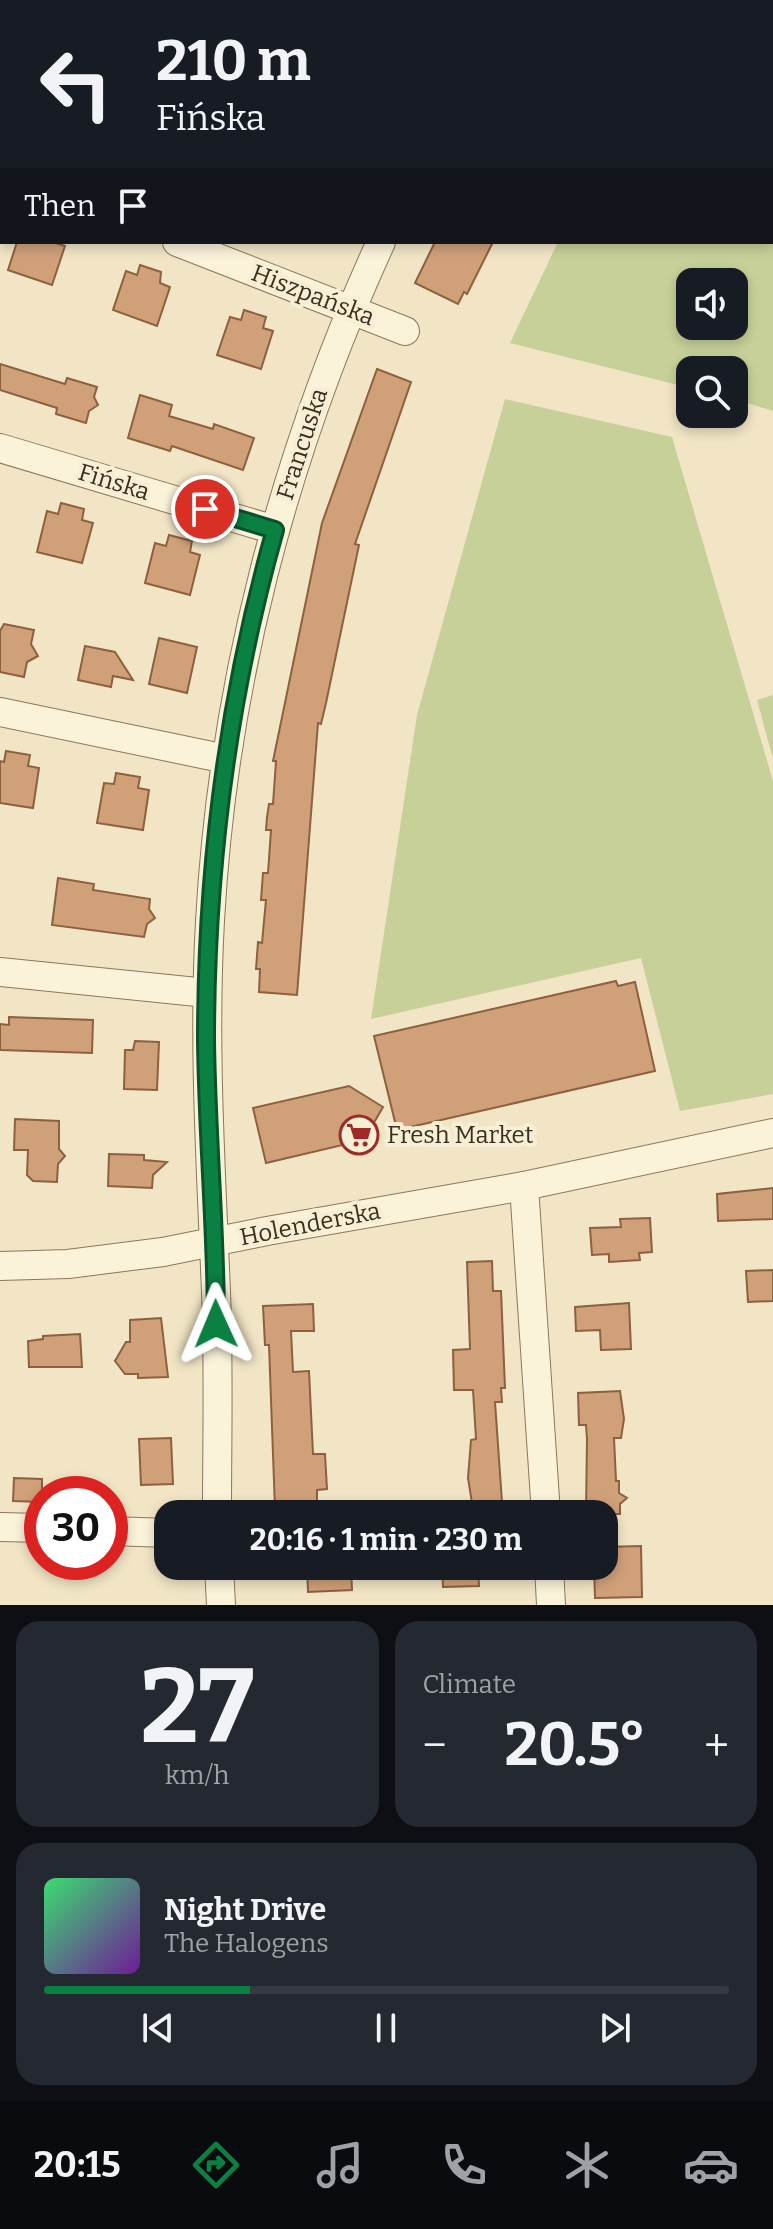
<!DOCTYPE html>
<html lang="en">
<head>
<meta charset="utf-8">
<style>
	:root { --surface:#171b24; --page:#242831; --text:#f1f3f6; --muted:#9ea1a6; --line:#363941; --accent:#0b8043 }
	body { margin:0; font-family:Bitter,serif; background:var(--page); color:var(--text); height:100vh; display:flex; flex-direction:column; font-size:30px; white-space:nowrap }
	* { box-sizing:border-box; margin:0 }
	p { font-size:26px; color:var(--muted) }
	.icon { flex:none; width:44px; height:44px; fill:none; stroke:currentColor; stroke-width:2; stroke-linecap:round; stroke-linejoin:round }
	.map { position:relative; height:1605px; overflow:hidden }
	.sheet { display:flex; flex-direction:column; gap:16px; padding:16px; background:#0d0f14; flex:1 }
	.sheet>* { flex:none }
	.top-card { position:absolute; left:0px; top:0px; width:774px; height:244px; box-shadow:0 4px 12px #0003; background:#171b24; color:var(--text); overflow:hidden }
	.fabs { position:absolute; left:676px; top:268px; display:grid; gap:16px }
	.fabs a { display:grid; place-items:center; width:72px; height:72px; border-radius:16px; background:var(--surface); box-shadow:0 4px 12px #0003; font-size:40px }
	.speed { position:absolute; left:24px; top:1476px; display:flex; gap:16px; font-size:40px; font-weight:700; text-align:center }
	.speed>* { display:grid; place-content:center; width:104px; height:104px; border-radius:50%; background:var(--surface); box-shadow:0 4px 12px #0003; line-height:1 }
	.speed .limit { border:12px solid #d22; background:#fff; color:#111 }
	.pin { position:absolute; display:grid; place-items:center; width:68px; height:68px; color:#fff; margin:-34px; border:4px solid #fff; border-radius:50%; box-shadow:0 2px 8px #0007 }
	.me { position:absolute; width:88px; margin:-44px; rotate:359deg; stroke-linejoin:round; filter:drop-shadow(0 0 6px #0008) }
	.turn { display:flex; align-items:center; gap:28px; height:168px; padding:0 24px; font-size:36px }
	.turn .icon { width:104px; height:104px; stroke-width:2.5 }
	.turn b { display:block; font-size:56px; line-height:68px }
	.then { display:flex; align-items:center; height:76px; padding:0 24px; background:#0003; gap:16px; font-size:30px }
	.big { font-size:60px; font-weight:700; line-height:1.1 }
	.sheet .tile { flex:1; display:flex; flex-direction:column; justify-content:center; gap:12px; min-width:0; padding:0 28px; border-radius:24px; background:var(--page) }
	.sheet .dial { align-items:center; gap:0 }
	.dial b { font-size:104px; line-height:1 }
	.song { display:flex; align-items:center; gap:24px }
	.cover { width:96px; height:96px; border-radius:12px; background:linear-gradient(135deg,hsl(140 70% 55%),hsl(280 70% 35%)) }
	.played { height:8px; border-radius:4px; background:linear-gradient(90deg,var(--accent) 30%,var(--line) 30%) }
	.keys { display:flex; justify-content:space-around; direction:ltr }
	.heat { display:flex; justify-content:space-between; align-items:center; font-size:44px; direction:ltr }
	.sheet .tiles { flex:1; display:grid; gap:16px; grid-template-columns:1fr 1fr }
	.tile:last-child { grid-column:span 2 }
	.trip { position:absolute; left:154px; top:1500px; width:464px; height:80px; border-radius:24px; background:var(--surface); box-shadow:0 4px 12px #0003; font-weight:700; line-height:80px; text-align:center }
	.tabs { display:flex; height:128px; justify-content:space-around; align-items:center; background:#090b0e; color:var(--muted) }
	.tabs .icon { width:56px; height:56px }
	.tabs .active { color:var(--accent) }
	.tabs b { font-size:36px; color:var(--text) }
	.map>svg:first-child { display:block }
	.green { fill:#c7d098; fill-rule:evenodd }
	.building { fill:#d0a079; stroke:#8d603e; stroke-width:2 }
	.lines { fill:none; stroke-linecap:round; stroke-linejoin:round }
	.minor-casing { stroke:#8d775a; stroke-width:30 }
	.minor { stroke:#faf2d9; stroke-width:28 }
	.route-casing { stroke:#07532c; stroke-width:20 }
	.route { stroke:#0b8043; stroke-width:14 }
	.labels { text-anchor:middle; stroke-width:8; stroke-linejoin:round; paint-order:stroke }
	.street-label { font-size:24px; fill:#3c2e1f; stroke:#f7efd5 }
	.poi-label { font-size:24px; fill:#3c2e1f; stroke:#f7efd5; text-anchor:start }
</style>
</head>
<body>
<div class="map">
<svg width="773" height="1605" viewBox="0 0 773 1605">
	<rect width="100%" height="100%" fill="#f1e5c5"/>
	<g class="green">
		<path d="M716 0H773V411L734 399V370H690V388L510 343 558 242H772V2ZM734 282V326H690V282Z"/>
		<polygon points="505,399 672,437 773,781 773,1094 680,1111 641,958 371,1019 417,715"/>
		<polygon points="773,695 773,759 757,700"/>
	</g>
	<g class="building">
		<polygon points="17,242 52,242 65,246 52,285 8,270"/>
		<polygon points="435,242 493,242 467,294 464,292 458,304 415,283"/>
		<polygon points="140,265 161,272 160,283 170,287 157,326 113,310 126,271 137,275"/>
		<polygon points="244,310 266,317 263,328 273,331 261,369 217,355 230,317 241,320"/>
		<polygon points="0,364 65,384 67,378 97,387 94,397 98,405 89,411 86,423 56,414 57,408 0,390"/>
		<polygon points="377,369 411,382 355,544 359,545 326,703 321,724 318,723 297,995 259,992 260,969 256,969 258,942 262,943 264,921 266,900 261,900 263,873 268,873 271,830 266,830 267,817 269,804 273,804 276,761 273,761 322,523"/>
		<polygon points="140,395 172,405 169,416 213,429 214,424 254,438 243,470 172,446 170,451 128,438"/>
		<polygon points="61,503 84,509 82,520 93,523 82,563 37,552 47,511 58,514"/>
		<polygon points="169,535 192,541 190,552 200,555 190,595 145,583 155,543 166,546"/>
		<polygon points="4,624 34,630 31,644 38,656 27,662 24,677 0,672 0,631"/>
		<polygon points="159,638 197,647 187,693 149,684"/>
		<polygon points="85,646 115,652 133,680 113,676 111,687 78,680"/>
		<polygon points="6,751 30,755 28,766 39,768 33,808 0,803 0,761 4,762"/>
		<polygon points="116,773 140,777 138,788 149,790 143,830 97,823 104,783 114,784"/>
		<polygon points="58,878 94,884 93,890 150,899 149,909 155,918 147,924 144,937 52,925"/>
		<polygon points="616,981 618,986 635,982 655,1071 397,1130 374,1036"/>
		<polygon points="9,1017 93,1020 92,1053 0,1050 0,1024 9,1025"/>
		<polygon points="135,1041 159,1042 157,1090 124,1089 125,1050 133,1050"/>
		<polygon points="349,1086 383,1107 364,1140 266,1163 253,1108"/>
		<polygon points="15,1119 59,1121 59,1149 65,1156 58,1164 57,1182 33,1181 27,1175 28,1150 14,1150"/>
		<polygon points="109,1154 144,1155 144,1160 167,1162 153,1175 152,1188 108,1186"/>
		<polygon points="773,1188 773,1219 718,1221 717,1194"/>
		<polygon points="650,1218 652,1252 639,1253 640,1260 609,1262 609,1254 592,1255 590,1228 621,1227 620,1219"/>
		<polygon points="492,1261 493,1291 501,1291 505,1388 501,1388 502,1402 495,1402 502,1502 472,1503 468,1478 471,1440 476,1439 473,1390 454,1390 453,1350 470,1349 467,1262"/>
		<polygon points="773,1270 773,1301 748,1302 746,1271"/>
		<polygon points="629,1303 631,1349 601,1350 600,1330 576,1331 575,1307"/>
		<polygon points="313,1304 314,1331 291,1331 293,1372 309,1371 313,1454 325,1454 327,1489 317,1490 317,1506 275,1509 269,1345 265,1345 263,1306"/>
		<polygon points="161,1318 168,1377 138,1378 138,1374 125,1374 115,1361 126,1342 130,1342 130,1320"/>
		<polygon points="80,1334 82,1367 29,1367 28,1341 43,1339 43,1336"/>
		<polygon points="620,1391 624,1419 621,1438 614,1438 616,1481 619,1481 619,1493 627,1498 620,1504 620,1514 586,1514 587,1439 586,1425 579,1425 578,1393"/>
		<polygon points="171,1438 173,1484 141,1485 139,1439"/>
		<polygon points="14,1478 42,1479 42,1502 13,1501"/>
		<polygon points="641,1546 642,1597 595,1598 594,1566 604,1566 604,1547"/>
		<polygon points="307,1566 351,1566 352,1590 308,1592"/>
		<polygon points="442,1566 478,1566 479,1586 443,1587"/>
	</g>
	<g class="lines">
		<g class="minor-casing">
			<g id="minor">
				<polyline points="230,0 235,2"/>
				<polyline points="514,2 516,0"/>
				<polyline points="0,174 2,174"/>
				<polyline points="177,242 405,331"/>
				<polyline points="0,448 275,530"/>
				<polyline points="0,712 226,759"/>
				<polyline points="0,972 207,993"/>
				<polyline points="524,1186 546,1514"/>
				<polyline points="0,1266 68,1264 163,1252 267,1231 524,1186 773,1133"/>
				<path d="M217 1514C217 1440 219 1366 216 1292 211 1168 203 1045 210 921 223 686 283 456 381 242"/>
				<polyline points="0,1527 42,1528"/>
				<polyline points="110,1531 168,1533"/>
				<polyline points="219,1566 221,1605"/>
				<polyline points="549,1566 551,1605"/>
			</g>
		</g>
		<use href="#minor" class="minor"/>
	</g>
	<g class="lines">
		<g class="route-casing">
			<path id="route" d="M205 509 275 530C228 696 206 868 206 1040 207 1135 216 1229 216 1324"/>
		</g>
		<use href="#route" class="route"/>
	</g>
	<defs>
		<g id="supermarket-ring" transform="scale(2)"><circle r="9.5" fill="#f7efd5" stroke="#9f2a27" stroke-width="1.5"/><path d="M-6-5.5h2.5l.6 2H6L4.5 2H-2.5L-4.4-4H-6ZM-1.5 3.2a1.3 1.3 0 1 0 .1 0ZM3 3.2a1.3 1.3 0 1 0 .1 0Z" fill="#9f2a27"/></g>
	</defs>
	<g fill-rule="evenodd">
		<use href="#supermarket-ring" x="359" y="1135"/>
	</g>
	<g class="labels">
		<g class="street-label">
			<text transform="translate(313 295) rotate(21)" y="8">Hiszpańska</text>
			<text transform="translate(302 444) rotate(-72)" y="8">Francuska</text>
			<text transform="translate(114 482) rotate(17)" y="8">Fińska</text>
			<text transform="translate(310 1224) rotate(-11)" y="8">Holenderska</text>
		</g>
		<g class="poi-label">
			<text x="387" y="1143">Fresh Market</text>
		</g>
	</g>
</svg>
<div class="fabs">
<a><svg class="icon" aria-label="sound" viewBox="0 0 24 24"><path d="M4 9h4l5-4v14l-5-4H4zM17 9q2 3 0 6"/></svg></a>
<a><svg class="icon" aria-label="search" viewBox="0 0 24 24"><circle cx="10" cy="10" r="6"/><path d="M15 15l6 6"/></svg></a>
</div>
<div class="speed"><div class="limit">30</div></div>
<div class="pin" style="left:205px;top:509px;background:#d93025"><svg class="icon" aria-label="arrive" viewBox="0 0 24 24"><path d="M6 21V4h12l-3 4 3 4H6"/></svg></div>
<svg class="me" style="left:216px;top:1324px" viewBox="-20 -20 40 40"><path d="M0-17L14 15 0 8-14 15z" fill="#0b8043" stroke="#fff" stroke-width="4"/></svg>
<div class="trip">20:16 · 1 min · 230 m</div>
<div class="top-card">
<div class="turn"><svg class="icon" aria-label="left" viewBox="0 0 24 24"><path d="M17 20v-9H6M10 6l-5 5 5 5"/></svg><div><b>210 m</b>Fińska</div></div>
<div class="then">Then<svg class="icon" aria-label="arrive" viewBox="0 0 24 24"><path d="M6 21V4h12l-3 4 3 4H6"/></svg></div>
</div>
</div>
<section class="sheet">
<div class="tiles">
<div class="tile dial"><b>27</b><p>km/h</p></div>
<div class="tile"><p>Climate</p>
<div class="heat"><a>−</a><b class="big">20.5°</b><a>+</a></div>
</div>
<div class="tile">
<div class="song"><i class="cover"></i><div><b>Night Drive</b><p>The Halogens</p></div></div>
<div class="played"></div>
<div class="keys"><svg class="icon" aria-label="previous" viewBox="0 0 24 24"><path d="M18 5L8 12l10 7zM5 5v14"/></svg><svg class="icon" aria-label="pause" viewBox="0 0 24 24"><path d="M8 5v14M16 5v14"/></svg><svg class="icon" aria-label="next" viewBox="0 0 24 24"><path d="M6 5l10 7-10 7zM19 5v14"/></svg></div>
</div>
</div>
</section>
<nav class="tabs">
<b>20:15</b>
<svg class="icon active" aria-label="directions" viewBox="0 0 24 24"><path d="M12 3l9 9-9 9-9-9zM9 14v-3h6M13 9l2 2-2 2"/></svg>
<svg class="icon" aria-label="music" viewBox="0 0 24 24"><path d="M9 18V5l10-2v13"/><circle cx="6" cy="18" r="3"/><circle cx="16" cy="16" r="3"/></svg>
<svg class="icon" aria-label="phone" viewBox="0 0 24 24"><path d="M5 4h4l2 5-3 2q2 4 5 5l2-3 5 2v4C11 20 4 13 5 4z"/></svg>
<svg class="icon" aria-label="climate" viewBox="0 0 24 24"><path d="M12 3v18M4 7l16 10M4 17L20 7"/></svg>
<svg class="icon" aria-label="car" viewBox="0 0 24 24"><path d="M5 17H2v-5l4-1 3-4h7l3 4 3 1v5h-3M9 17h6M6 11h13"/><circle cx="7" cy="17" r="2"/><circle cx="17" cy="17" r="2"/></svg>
</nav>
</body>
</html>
